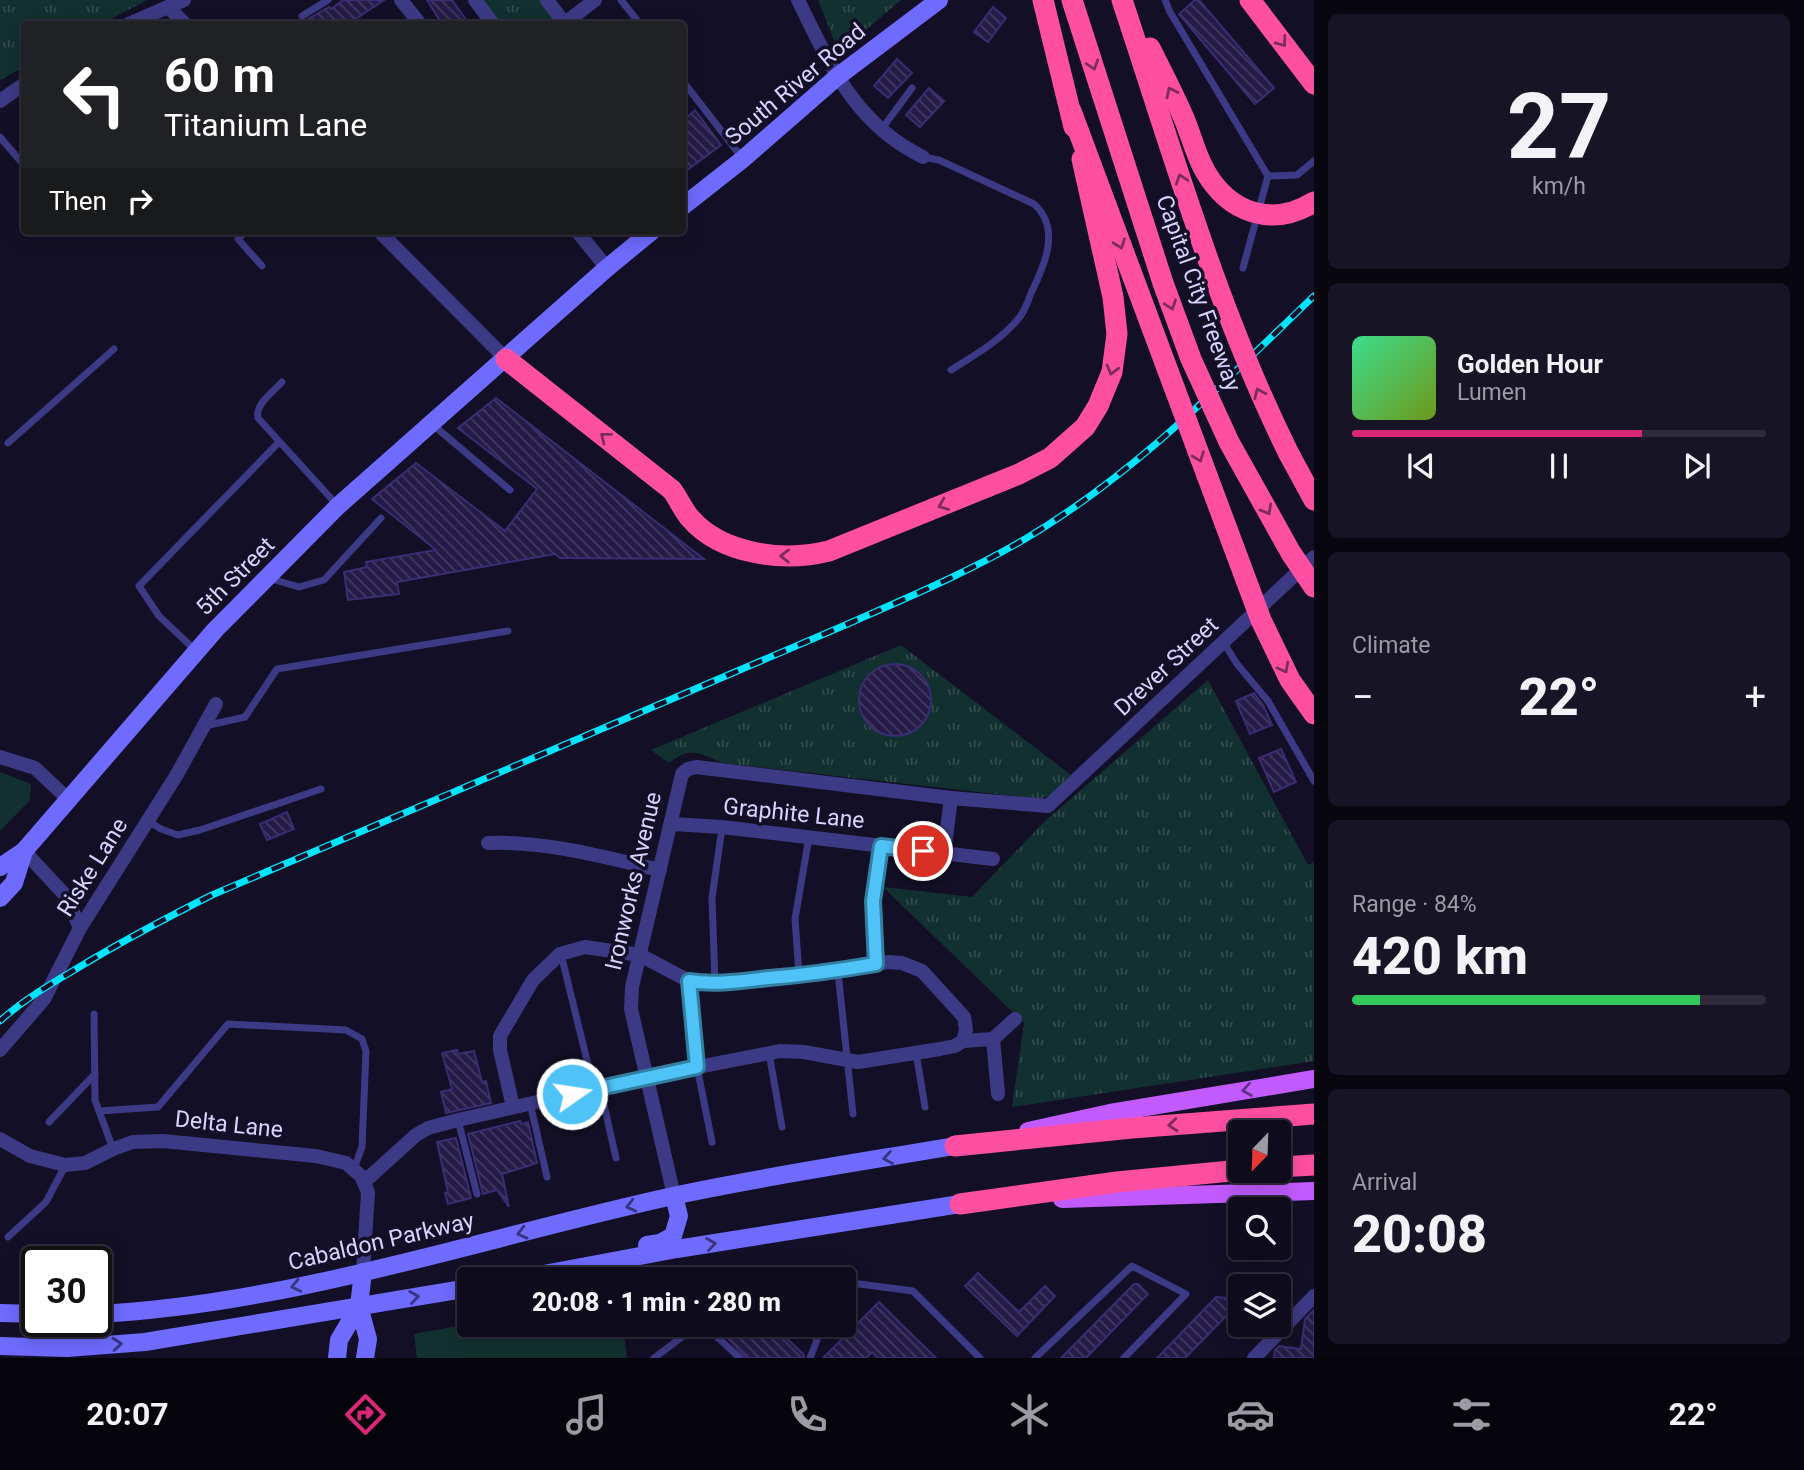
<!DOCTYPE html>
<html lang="en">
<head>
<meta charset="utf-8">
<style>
	:root { --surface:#0e0b1c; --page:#171425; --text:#f1f3f6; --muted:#9b9ba3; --line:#2e2b3b; --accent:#db2777 }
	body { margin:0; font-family:Roboto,sans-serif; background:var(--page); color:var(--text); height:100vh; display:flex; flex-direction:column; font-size:26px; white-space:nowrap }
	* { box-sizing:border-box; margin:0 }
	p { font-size:23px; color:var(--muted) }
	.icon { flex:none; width:38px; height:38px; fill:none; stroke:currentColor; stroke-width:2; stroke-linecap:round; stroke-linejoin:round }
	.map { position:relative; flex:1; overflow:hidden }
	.details { display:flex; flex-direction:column; gap:14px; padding:14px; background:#08060f; width:490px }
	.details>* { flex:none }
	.guide { position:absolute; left:21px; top:21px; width:665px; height:214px; border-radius:7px; box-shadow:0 4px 18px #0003,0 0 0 2px var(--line); background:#202124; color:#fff; overflow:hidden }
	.needle { width:46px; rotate:203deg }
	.controls { position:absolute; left:1228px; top:1120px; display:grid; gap:14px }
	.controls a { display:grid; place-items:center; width:63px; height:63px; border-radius:7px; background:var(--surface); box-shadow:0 4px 18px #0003,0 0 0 2px var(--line); font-size:35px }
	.speed { position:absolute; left:21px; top:1246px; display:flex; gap:14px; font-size:35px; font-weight:700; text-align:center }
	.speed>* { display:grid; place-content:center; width:91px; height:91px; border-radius:50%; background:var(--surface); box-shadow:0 4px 18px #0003,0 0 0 2px var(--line); line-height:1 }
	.speed .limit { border:4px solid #111; border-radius:10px; background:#fff; color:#111 }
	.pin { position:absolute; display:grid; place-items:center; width:60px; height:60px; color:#fff; margin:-30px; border:4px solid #fff; border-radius:50%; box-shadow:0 2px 7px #0007 }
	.me { position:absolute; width:77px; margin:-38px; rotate:77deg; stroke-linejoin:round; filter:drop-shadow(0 0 5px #0008) }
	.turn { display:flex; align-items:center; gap:24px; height:147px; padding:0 28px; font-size:32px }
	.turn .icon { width:91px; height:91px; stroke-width:2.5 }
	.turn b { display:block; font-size:49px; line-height:60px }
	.then { display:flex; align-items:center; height:66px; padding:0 28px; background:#0003; gap:14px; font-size:26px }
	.big { font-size:52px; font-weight:800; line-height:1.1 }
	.details .widget { flex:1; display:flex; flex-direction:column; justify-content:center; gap:10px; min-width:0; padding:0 24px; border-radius:10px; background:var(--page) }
	.details .dial { align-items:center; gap:0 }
	.dial b { font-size:91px; line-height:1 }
	.song { display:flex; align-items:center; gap:21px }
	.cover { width:84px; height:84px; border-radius:10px; background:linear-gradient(135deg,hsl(150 70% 55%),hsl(80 70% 35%)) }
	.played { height:7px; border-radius:4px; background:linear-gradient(90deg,var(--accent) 70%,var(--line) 70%) }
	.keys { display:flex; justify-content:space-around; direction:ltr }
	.heat { display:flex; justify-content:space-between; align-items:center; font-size:38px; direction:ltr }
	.charge { height:10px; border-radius:5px; background:linear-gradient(90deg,#34c759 84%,var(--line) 0) }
	.trip { position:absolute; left:457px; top:1267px; width:399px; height:70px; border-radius:7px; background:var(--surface); box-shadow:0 4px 18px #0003,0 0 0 2px var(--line); font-weight:800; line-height:70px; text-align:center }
	.tab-bar { display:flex; height:112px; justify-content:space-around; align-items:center; background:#06040b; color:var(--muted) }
	.tab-bar .icon { width:49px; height:49px }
	.tab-bar .on { color:var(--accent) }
	.tab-bar b { font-size:32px; color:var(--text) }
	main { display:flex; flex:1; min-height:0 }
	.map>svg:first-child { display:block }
	.grass { fill:url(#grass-tufts) }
	.pitch { fill:#12302f }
	.building { fill:url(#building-back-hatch); stroke:#3b2d73; stroke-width:2 }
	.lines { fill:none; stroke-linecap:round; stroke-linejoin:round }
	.lane { stroke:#3d3a85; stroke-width:7 }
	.street { stroke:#3d3a85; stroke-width:14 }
	.secondary { stroke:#6f6bff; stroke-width:18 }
	.primary { stroke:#c25bff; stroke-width:18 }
	.highway { stroke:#ff4fa3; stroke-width:21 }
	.rail-casing { stroke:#00e5ff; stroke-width:7 }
	.rail { stroke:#130f26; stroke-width:4.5; stroke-dasharray:13; stroke-linecap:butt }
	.highway-bridge { stroke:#ff4fa3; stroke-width:21 }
	.oneway { stroke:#7d2c5e }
	.oneway2 { stroke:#623188 }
	.oneway3 { stroke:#38347d }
	.route-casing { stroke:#337fa1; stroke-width:18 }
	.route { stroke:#4fc3f7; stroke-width:12 }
	.labels { text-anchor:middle; stroke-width:7; stroke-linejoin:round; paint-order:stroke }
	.street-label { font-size:23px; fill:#d9d4ff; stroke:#130f26 }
</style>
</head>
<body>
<main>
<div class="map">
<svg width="1314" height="1358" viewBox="0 0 1314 1358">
	<defs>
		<pattern id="grass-tufts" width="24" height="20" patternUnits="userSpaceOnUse" patternTransform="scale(1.75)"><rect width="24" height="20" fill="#12302f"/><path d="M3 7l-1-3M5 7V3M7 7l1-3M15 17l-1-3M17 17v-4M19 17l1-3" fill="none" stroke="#344d4e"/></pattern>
		<pattern id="building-back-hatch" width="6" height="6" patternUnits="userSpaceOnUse" patternTransform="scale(1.75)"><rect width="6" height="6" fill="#241b47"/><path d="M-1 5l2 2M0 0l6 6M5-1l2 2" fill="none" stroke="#433b63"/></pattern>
	</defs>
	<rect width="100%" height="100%" fill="#130f26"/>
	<g class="grass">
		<polygon points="0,0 147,0 102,24 24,24 24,67 0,80"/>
		<polygon points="482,0 541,0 560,24 500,24"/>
		<polygon points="818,0 901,0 847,46 835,43"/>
		<path d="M901 645 1071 775 1052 795 1039 799 723 763C698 754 693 745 669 763L651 750Z"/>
		<polygon points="1208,680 1308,865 1314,862 1314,1061 1012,1107 1024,1023 883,887 972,897 1045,821"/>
	</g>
	<g class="pitch">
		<polygon points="0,772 31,784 30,800 0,831"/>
		<polygon points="469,1324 623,1325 627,1358 417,1358 414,1334"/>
	</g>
	<g class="building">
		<polygon points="343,0 384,0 348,24 312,24 308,19 329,7 331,9"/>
		<polygon points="427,0 452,0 469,24 442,24"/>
		<polygon points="1195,0 1199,0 1274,88 1255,104 1179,14"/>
		<polygon points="993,7 1006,18 988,42 974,32"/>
		<polygon points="897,59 912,73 888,98 874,86"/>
		<polygon points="929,88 944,101 920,127 906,115"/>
		<polygon points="695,110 721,145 682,174 682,122"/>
		<polygon points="496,398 704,559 560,558 555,554 397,582 399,594 348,600 344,572 367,567 366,562 436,550 372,499 416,463 505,531 537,489 458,428"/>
		<circle cx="895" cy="700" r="36"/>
		<polygon points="1254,693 1263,705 1272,725 1250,734 1236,701"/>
		<polygon points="1281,749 1296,782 1274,792 1259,758"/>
		<polygon points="287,812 294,829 267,840 260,824"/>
		<polygon points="457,1050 458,1054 474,1051 482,1082 486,1081 491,1103 446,1113 441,1092 452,1089 442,1053"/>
		<polygon points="520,1121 521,1124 528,1122 537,1163 502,1174 509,1207 497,1190 483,1194 468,1134"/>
		<polygon points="456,1138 471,1198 448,1204 445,1193 448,1192 437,1142"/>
		<polygon points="978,1273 1019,1312 1045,1286 1055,1296 1017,1336 965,1286"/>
		<polygon points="1134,1284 1138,1284 1148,1294 1086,1358 1061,1358"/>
		<polygon points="1216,1297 1241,1299 1241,1301 1185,1358 1157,1358"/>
		<polygon points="879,1302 900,1323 936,1358 878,1358 872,1352 866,1358 823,1358"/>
		<polygon points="1314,1310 1314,1358 1274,1358 1275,1350 1279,1346 1301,1349 1305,1319"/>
		<polygon points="730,1325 773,1325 804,1355 804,1358 746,1358 723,1333"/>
	</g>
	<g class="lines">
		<g class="lane">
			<polyline points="621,0 640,24"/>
			<polyline points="1165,0 1170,12 1268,176 1297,175 1314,161"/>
			<polyline points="302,16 328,0"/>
			<polyline points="682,80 743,159"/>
			<polyline points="881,130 912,88"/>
			<polyline points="0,137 23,164"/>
			<path d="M923 157 939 160 1034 204C1061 228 1045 265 1031 293 1028 301 1025 311 1019 318 1001 340 975 355 951 370"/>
			<polyline points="247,231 238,239 262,266"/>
			<polyline points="1243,268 1268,176"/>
			<path d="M282 382C273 392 255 404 258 418L338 506"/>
			<polyline points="432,424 510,490"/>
			<polyline points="8,443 114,349"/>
			<polyline points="268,578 299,587 324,580 381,518"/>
			<polyline points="1224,643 1237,664 1268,701 1314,781"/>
			<polyline points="195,650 159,616 139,586 279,442"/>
			<polyline points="205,726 245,717 277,669 508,631"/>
			<polyline points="148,821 161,829 178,835 200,830 321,789"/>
			<polyline points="561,954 594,1089"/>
			<polyline points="876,964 873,902 881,846"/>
			<polyline points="838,972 853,1114"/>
			<polyline points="799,974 795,919 809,837"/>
			<polyline points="689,981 697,1067 712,1142"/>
			<polyline points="715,983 712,898 722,828"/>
			<polyline points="94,1014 95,1100 113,1149"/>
			<polyline points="769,1053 782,1127"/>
			<polyline points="916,1053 925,1107"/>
			<polyline points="600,1087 616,1158"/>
			<polyline points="530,1103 547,1177"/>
			<polyline points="99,1111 158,1107 228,1024 346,1030 362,1039 366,1051 362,1147 354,1169"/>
			<polyline points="458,1120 477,1194"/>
			<polyline points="49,1122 95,1074"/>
			<polyline points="8,1237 46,1202 65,1166"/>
			<polyline points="844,1282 913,1291 980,1358"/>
			<polyline points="704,1325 740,1358"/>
			<polyline points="808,1325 817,1340 810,1358"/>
			<polyline points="654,1358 698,1325"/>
			<polyline points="1035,1358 1132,1266 1186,1294 1124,1358"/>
		</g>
		<g class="street">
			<polyline points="401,0 420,24"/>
			<polyline points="475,0 493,24"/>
			<polyline points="547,0 565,24"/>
			<path d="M798 0C830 65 855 124 923 157"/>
			<polyline points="168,7 185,24"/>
			<polyline points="565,23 595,0"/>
			<polyline points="129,24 184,0"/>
			<polyline points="0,101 24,84"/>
			<polyline points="379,231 506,359"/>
			<polyline points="577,231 607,268"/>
			<polyline points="0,757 35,768 68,799"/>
			<polyline points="672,824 722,827 993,859"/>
			<path d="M488 843C547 841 604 857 660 870"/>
			<polyline points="24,851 66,896 80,928"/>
			<polyline points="944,853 951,798"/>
			<polyline points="993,1039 998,1094"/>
			<polyline points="963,1041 993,1039 1015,1019"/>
			<polyline points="0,1050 44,999 80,928 176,776 216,704"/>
			<polyline points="0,1139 30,1156 65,1165 85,1163 113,1149 133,1142 163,1141 316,1156 346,1163 361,1176 368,1192 363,1272"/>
			<polyline points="364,1182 416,1135 428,1128 458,1120 647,1077 780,1051 804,1052 858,1062 940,1049 955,1046 963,1041 966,1030 964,1017 922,971 902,963 887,962 838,971 709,984 689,981 640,955 585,947 560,954 533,980 500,1036 500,1050 513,1107"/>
			<polyline points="674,1196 631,1009 632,987 682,774 688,769 696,767 951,798 1048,806 1314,557"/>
			<polyline points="1254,1358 1314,1296"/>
		</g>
		<g class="secondary">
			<polyline points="682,207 743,159 837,77 939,0"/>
			<polyline points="0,867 24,851 215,630 338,506 607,268 652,231"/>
			<polyline points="0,898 14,883 24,851"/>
			<polyline points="647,1245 660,1243 673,1236 679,1216 674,1196"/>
			<polyline points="363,1272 359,1306 368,1339 365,1358"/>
			<polyline points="517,1279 677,1249 960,1204"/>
			<polyline points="0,1313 37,1314"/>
			<path d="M96 1314C293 1304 481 1238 673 1196 766 1176 861 1162 955 1146"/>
			<polyline points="0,1346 67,1348 145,1342 469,1288"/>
			<polyline points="337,1358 339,1340 359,1306"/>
		</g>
		<g class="primary">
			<polyline points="1028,1131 1110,1113 1314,1079"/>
			<polyline points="1062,1199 1314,1191"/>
		</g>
		<g class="highway">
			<polyline points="1043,0 1074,127"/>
			<polyline points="1250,0 1314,84"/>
			<path d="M506 359 672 490C678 498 683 510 690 518 722 555 784 562 829 551L1019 474 1050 458 1085 427 1098 406 1112 372 1117 334 1113 297 1082 159"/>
			<polyline points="1289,454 1314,500"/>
			<polyline points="955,1146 1132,1128 1314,1114"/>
			<polyline points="1279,1167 1314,1165"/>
			<polyline points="960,1204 1117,1182 1241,1170"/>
		</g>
		<g class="rail-casing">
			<path id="rail" d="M0 1021C22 1001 46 987 71 972 117 944 164 919 212 895L843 626C904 599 967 573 1025 539 1135 474 1223 383 1314 296"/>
		</g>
		<use href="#rail" class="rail"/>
		<g class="highway-bridge">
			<polyline points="1072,0 1163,283 1191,359 1229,442 1291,553 1314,587"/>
			<path d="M1122 0C1173 153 1217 309 1289 454"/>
			<path d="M1150 48C1161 70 1173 93 1183 116 1191 134 1195 153 1205 171 1229 213 1272 228 1314 202"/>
			<polyline points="1071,111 1261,620 1290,680 1314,714"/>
		</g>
	</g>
	<defs><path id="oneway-chevron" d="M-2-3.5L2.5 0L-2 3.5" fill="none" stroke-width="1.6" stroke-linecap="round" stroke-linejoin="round" transform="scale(1.75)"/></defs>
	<g class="oneway">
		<use href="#oneway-chevron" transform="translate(1282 42) rotate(53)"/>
		<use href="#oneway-chevron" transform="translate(1093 65) rotate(72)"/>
		<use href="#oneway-chevron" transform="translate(1171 92) rotate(-116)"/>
		<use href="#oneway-chevron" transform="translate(1181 179) rotate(-108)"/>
		<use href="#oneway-chevron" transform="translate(1120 244) rotate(70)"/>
		<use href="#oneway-chevron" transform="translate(1171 305) rotate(70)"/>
		<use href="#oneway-chevron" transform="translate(1112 370) rotate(105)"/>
		<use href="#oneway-chevron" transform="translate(1259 393) rotate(-114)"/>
		<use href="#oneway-chevron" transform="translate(605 437) rotate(-142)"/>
		<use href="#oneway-chevron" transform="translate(1199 457) rotate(69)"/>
		<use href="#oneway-chevron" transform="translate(943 505) rotate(158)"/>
		<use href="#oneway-chevron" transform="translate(1267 510) rotate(61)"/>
		<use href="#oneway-chevron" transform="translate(785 556) rotate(-179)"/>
		<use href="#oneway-chevron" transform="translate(1284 668) rotate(63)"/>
		<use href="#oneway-chevron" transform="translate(1173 1125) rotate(175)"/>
	</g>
	<use class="oneway2" href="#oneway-chevron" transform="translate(1247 1090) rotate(170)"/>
	<g class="oneway3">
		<use href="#oneway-chevron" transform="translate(888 1158) rotate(170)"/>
		<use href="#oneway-chevron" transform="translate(631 1206) rotate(166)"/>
		<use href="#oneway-chevron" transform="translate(522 1233) rotate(166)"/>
		<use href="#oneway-chevron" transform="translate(711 1244) rotate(-9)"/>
		<use href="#oneway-chevron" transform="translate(296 1286) rotate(168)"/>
		<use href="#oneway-chevron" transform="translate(414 1297) rotate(-9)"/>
		<use href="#oneway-chevron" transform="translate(117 1344) rotate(-5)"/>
	</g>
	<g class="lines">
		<g class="route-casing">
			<path id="route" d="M572 1094 697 1067 689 981C716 985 742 981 769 978 805 975 841 970 876 964L873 901 881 846 923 851"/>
		</g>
		<use href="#route" class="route"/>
	</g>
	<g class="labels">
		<g class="street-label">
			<text transform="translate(795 84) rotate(-40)" y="8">South River Road</text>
			<text transform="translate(1199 293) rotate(70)" y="8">Capital City Freeway</text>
			<text transform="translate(235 576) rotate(-45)" y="8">5th Street</text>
			<text transform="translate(1166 666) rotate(-43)" y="8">Drever Street</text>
			<text transform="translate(794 813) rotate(6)" y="8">Graphite Lane</text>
			<text transform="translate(92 867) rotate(-58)" y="8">Riske Lane</text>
			<text transform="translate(633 881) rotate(-77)" y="8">Ironworks Avenue</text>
			<text transform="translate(229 1124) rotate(6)" y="8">Delta Lane</text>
			<text transform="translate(381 1241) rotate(-13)" y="8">Cabaldon Parkway</text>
		</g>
	</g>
</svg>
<div class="controls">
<a><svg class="needle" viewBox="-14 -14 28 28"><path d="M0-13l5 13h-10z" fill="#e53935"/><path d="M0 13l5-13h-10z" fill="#9b9ba3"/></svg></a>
<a><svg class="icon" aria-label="search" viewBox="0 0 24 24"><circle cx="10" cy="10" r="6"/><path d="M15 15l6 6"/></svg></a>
<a><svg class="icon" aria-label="layers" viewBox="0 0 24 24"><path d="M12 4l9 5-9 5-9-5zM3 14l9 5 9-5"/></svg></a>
</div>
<div class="speed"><div class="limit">30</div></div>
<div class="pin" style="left:923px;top:851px;background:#d93025"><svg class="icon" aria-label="arrive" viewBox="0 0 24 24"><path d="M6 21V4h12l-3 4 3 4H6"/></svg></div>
<svg class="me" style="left:572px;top:1094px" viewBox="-20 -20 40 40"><circle r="17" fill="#4fc3f7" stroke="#fff" stroke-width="3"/><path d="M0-11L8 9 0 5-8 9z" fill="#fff"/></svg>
<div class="trip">20:08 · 1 min · 280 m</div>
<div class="guide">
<div class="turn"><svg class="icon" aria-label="left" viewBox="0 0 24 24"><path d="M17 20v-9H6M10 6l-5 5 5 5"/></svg><div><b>60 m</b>Titanium Lane</div></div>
<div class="then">Then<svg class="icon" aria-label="right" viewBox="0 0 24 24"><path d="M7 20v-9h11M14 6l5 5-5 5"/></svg></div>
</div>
</div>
<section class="details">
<div class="widget dial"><b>27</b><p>km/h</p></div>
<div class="widget">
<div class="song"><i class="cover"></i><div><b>Golden Hour</b><p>Lumen</p></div></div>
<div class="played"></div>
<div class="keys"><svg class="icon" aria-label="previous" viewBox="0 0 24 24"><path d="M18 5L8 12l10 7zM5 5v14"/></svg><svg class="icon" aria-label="pause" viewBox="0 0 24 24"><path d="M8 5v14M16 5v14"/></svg><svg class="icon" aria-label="next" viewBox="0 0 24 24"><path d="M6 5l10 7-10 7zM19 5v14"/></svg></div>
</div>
<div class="widget"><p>Climate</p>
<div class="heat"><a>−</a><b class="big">22°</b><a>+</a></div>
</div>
<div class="widget"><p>Range · 84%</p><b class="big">420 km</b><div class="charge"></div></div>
<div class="widget"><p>Arrival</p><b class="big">20:08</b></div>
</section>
</main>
<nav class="tab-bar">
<b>20:07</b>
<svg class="icon on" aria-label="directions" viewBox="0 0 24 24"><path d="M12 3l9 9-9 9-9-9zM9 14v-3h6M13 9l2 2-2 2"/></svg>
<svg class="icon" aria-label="music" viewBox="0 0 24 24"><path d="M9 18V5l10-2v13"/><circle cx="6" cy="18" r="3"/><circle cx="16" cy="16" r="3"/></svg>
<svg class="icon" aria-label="phone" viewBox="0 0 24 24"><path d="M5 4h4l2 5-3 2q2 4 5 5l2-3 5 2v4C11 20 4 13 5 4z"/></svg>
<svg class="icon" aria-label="climate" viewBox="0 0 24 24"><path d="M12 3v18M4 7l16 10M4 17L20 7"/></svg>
<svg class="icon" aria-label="car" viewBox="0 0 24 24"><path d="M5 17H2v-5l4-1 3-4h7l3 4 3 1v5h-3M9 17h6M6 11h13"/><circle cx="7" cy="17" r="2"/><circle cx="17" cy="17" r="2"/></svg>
<svg class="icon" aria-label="filters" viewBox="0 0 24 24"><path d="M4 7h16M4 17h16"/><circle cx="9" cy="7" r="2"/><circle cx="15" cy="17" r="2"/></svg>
<b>22°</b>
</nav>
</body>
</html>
